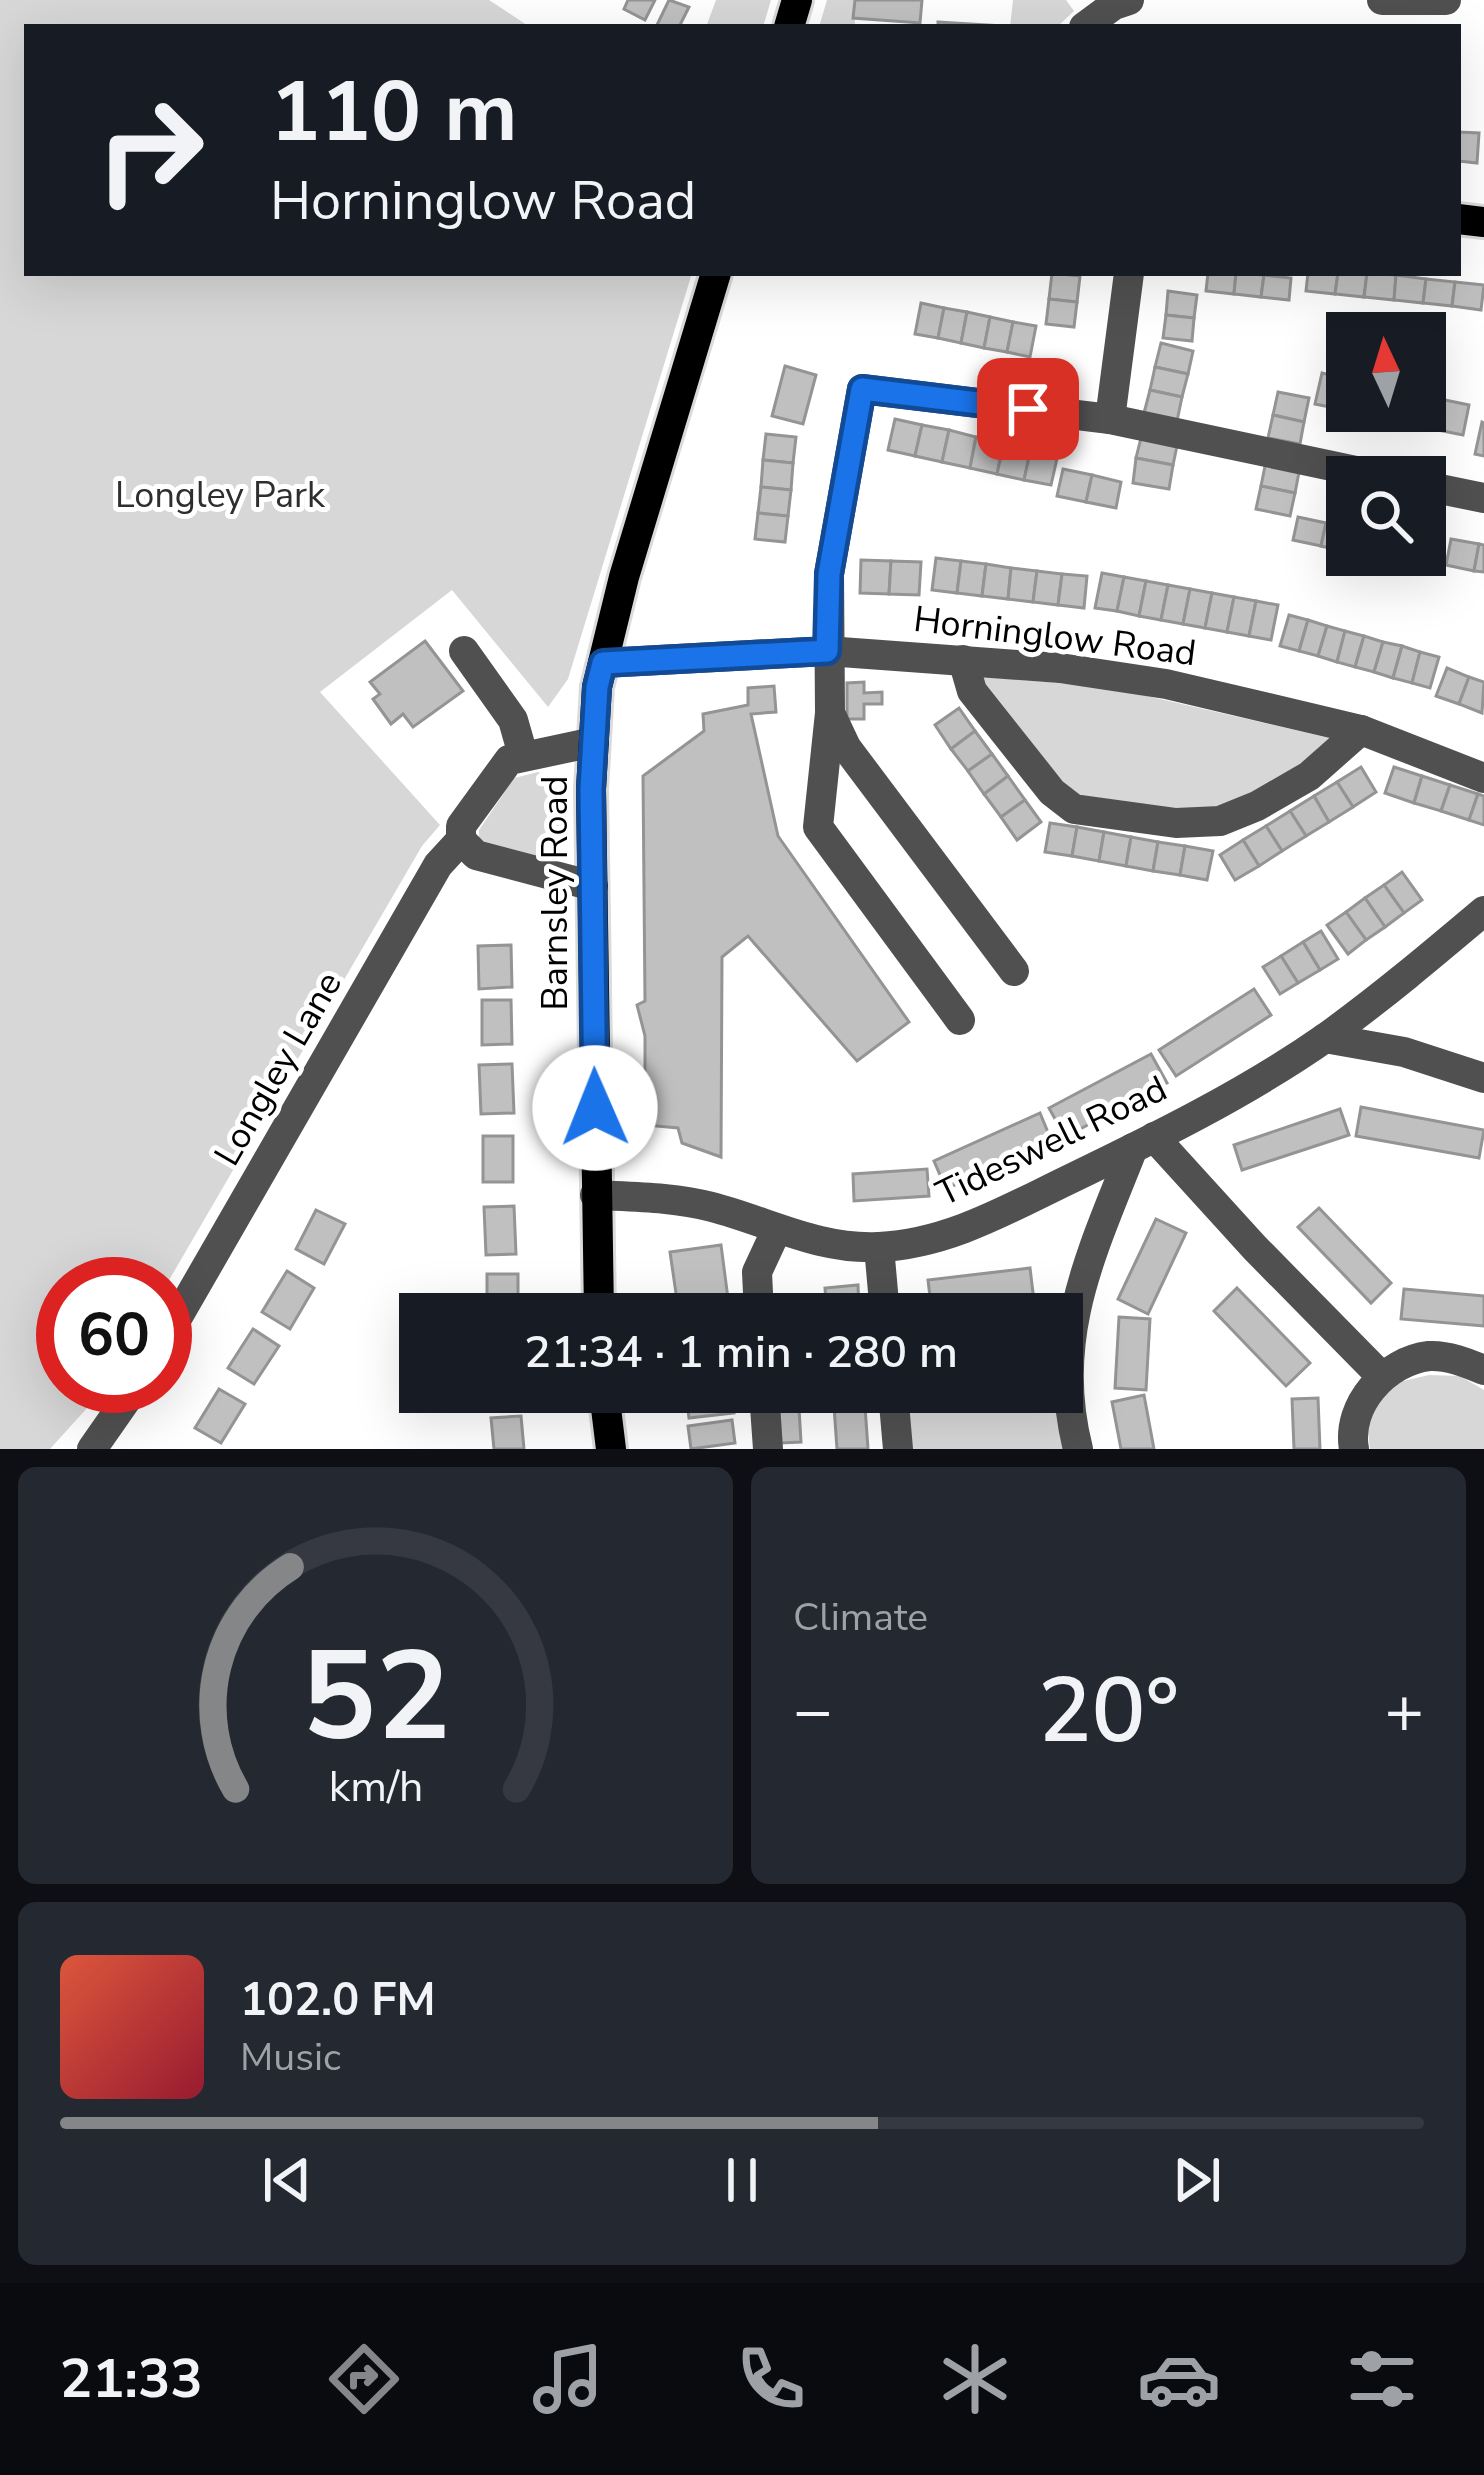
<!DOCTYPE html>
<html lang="en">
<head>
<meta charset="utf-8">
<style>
	:root { --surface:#171b24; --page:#242831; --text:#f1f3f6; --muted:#9ea1a6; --line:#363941; --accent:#858687 }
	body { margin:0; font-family:"Nunito Sans",sans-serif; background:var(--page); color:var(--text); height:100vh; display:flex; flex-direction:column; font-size:45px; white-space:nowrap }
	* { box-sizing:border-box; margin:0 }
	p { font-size:39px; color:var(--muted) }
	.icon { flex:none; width:66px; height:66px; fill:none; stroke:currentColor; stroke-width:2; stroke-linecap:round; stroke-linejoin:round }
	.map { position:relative; height:1449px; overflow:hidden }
	.sheet { display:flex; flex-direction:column; gap:18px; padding:18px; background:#0d0f14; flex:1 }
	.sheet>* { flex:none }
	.top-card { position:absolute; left:24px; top:24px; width:1437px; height:252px; border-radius:0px; box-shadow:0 12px 48px #0002; background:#171b24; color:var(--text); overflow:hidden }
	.needle { width:78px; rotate:356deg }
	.buttons { position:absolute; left:1326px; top:312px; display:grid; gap:24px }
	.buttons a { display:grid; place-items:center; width:120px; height:120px; border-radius:0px; background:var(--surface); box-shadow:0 12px 48px #0002; font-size:60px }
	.speed { position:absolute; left:36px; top:1257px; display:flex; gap:24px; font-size:60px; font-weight:700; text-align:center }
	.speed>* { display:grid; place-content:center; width:156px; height:156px; border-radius:50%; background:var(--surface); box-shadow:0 12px 48px #0002; line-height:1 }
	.speed .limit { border:18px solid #d22; background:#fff; color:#111 }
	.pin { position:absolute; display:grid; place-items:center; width:102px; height:102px; color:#fff; margin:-51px; border-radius:24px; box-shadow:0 6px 18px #0006 }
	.me { position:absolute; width:132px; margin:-66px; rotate:359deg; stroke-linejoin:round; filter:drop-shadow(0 0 9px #0008) }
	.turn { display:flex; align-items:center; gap:42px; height:252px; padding:0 48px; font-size:54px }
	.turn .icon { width:156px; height:156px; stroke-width:2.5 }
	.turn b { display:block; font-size:84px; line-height:102px }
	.big { font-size:90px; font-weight:600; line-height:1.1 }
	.sheet .tile { flex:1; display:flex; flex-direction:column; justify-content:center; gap:18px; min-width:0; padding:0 42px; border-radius:18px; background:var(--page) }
	.sheet .dial { align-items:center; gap:0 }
	.dial svg { height:312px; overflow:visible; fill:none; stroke:var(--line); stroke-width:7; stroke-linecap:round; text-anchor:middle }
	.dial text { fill:var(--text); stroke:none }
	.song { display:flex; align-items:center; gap:36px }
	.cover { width:144px; height:144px; border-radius:18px; background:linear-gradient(135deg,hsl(10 70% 55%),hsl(350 70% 35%)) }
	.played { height:12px; border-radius:6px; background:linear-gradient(90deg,var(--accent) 60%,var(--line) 60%) }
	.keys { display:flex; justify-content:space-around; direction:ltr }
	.heat { display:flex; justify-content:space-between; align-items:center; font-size:66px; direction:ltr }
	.sheet .tiles { flex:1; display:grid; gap:18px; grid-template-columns:1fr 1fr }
	.tile:last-child { grid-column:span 2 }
	.trip { position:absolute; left:399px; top:1293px; width:684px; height:120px; border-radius:0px; background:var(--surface); box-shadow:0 12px 48px #0002; font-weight:600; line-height:120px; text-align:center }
	.dock { display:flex; height:192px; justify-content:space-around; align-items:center; background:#090b0e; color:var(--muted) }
	.dock .icon { width:84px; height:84px }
	.dock .selected { color:var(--accent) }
	.dock b { font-size:54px; color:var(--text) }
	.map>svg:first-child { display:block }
	.green { fill:#d7d7d7 }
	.building { fill:#c0c0c0; stroke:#949494; stroke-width:3 }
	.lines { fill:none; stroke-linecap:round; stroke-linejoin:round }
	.major-casing { stroke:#dbdbdb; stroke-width:36 }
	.minor { stroke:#505050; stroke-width:30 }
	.major { stroke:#000; stroke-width:30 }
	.route-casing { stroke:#114b97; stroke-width:30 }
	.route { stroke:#1a73e8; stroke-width:21 }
	.labels { text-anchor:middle; stroke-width:10; stroke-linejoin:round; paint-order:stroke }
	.park-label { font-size:36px; fill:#2e2e2e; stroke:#fff }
	.street-label { font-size:36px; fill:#000; stroke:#fff }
</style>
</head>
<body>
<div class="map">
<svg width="1484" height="1449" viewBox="0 0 1484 1449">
	<rect width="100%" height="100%" fill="#fff"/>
	<g class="green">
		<polygon points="0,0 489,0 530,27 27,27 27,273 692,273 568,679 548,707 452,590 320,692 440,825 422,846 165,1287 165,1284 63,1284 63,1386 107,1386 50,1449 0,1449"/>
		<polygon points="716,0 771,0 763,27 706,27"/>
		<polygon points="827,0 854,0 855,25 890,27 819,27"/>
		<polygon points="1013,0 1066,0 1074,11 1057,27 1010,27"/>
		<polygon points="975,676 1108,687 1338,740 1279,785 1222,810 1182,817 1083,800 1066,791"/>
		<polygon points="538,772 548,776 561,792 560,854 544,858 479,840 479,830 514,778"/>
		<polygon points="1429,1375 1460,1376 1484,1390 1484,1449 1370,1449 1366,1413 1399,1382"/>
		<polygon points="904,1392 1058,1392 1063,1449 908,1449"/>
	</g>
	<g class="building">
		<polygon points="628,0 655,0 645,20 624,9"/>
		<polygon points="669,0 689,7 679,27 656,27"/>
		<polygon points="855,0 922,0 920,23 853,18"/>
		<polygon points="938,22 1002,26 1002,27 938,27"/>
		<polygon points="1458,132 1479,133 1477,163 1458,161"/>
		<polygon points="1052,273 1080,276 1077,302 1049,299"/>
		<polygon points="1208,273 1236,273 1234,294 1206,291"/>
		<polygon points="1236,273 1264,275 1261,297 1234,294"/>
		<polygon points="1308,273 1338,273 1335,294 1306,291"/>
		<polygon points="1338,273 1367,273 1364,297 1335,294"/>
		<polygon points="1367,273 1396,275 1394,300 1364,297"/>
		<polygon points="1264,275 1291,278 1289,300 1261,297"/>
		<polygon points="1396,275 1426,279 1423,303 1394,300"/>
		<polygon points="1426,279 1455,282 1452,306 1423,303"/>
		<polygon points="1455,282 1484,285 1481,310 1452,306"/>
		<polygon points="1168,291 1197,295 1194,318 1166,315"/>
		<polygon points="1049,299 1077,302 1074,327 1046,324"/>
		<polygon points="921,303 944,308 938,338 915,334"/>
		<polygon points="944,308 967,312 961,343 938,338"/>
		<polygon points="967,312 990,317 984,348 961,343"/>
		<polygon points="1166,315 1194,318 1192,341 1163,338"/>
		<polygon points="990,317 1013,322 1007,352 984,348"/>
		<polygon points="1013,322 1036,326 1030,357 1007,352"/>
		<polygon points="1161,343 1193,351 1188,374 1155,367"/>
		<polygon points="785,366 816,375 803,424 772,416"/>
		<polygon points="1155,367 1188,374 1182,397 1150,390"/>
		<polygon points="1322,373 1346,379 1340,409 1315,404"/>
		<polygon points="1150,390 1182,397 1177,421 1144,413"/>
		<polygon points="1278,392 1309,398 1304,422 1273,415"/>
		<polygon points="1425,395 1445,400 1438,430 1414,425 1417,411 1425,411"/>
		<polygon points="1445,400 1469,405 1463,435 1438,430"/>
		<polygon points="1365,411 1391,411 1389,420 1364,414"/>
		<polygon points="1391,411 1417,411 1414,425 1389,420"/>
		<polygon points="1273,415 1304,422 1300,444 1268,438"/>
		<polygon points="895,419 922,425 915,456 888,450"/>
		<polygon points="1482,422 1484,423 1484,456 1475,454"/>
		<polygon points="922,425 949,430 942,462 915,456"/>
		<polygon points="949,430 976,437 970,468 942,462"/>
		<polygon points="766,434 796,437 793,463 763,460"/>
		<polygon points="1142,434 1178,441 1173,465 1136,458"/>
		<polygon points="976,437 1004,442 997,474 970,468"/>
		<polygon points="1004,442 1031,448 1024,480 997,474"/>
		<polygon points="1031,448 1058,454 1051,485 1024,480"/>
		<polygon points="1136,458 1173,465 1169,489 1133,483"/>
		<polygon points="763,460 793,463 791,490 761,487"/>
		<polygon points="1266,461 1300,467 1295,493 1261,486"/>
		<polygon points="1063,469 1092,475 1086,502 1057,496"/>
		<polygon points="1092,475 1121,482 1116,508 1086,502"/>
		<polygon points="1261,486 1295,493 1290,516 1256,509"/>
		<polygon points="761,487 791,490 788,516 758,513"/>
		<polygon points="758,513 788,516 785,542 755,539"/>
		<polygon points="1298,517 1326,523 1321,546 1293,540"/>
		<polygon points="1326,523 1347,527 1347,552 1321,546"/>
		<polygon points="1451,539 1479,544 1474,571 1446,565"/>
		<polygon points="1425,544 1440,547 1435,570 1407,564 1409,555 1425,555"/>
		<polygon points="1479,544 1484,545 1484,572 1474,571"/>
		<polygon points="1379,555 1409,555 1407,564 1379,558"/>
		<polygon points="936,558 961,561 957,593 932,590"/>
		<polygon points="861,560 891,561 889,594 860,593"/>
		<polygon points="891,561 921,562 919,595 889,594"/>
		<polygon points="961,561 986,564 982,596 957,593"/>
		<polygon points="986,564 1011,568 1008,599 982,596"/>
		<polygon points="1011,568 1037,571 1033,602 1008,599"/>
		<polygon points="1037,571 1062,574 1058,605 1033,602"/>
		<polygon points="1102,573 1124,577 1117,611 1095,608"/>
		<polygon points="1062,574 1087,576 1084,608 1058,605"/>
		<polygon points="1124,577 1146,581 1139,616 1117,611"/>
		<polygon points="1146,581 1168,585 1161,620 1139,616"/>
		<polygon points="1168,585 1190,589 1183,624 1161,620"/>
		<polygon points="1190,589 1212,593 1205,628 1183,624"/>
		<polygon points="1212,593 1234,597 1227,632 1205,628"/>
		<polygon points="1234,597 1256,601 1249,636 1227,632"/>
		<polygon points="1256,601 1278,605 1271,640 1249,636"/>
		<polygon points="1289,615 1308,620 1299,651 1280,646"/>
		<polygon points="1308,620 1327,626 1318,656 1299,651"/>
		<polygon points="1327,626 1345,631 1337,662 1318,656"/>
		<polygon points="1345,631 1364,636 1355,667 1337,662"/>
		<polygon points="1364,636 1383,642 1374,672 1355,667"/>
		<polygon points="425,641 463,691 413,727 403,714 391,724 373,699 380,694 370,682"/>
		<polygon points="1383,642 1402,646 1393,678 1374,672"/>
		<polygon points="1402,646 1420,652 1412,683 1393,678"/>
		<polygon points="1420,652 1439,657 1430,688 1412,683"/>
		<polygon points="1447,668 1469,677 1459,704 1436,696"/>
		<polygon points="1469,677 1484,682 1482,713 1459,704"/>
		<polygon points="864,682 864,693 882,692 882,704 864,704 864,719 847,719 847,683"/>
		<polygon points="774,686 776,712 751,714 778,836 909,1022 857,1061 748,936 722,957 721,1157 682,1143 678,1128 645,1125 645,1036 637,1005 645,1001 643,776 704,731 703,714 748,705 748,688"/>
		<polygon points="959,708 975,731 951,749 935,725"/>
		<polygon points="975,731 992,754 968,771 951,749"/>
		<polygon points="992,754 1008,776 984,794 968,771"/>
		<polygon points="1361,767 1376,792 1353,807 1337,782"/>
		<polygon points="1394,767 1422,776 1414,803 1385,793"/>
		<polygon points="1008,776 1025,800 1001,817 984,794"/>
		<polygon points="1422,776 1450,785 1441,811 1414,803"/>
		<polygon points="1337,782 1353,807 1329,822 1314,796"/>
		<polygon points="1450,785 1478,794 1469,820 1441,811"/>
		<polygon points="1478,794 1484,796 1484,825 1469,820"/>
		<polygon points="1314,796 1329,822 1306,836 1290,811"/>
		<polygon points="1025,800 1041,822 1017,840 1001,817"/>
		<polygon points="1290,811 1306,836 1282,851 1266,826"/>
		<polygon points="1050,823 1077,827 1072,856 1045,852"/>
		<polygon points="1266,826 1282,851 1259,866 1243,840"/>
		<polygon points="1077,827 1104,832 1099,861 1072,856"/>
		<polygon points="1104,832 1131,837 1126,866 1099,861"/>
		<polygon points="1131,837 1158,842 1153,871 1126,866"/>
		<polygon points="1243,840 1259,866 1235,880 1220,855"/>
		<polygon points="1158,842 1185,846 1180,875 1153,871"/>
		<polygon points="1185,846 1213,851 1207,880 1180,875"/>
		<polygon points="1402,872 1422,900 1404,913 1384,885"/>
		<polygon points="1384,885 1404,913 1385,927 1365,898"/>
		<polygon points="1365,898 1385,927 1366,940 1346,912"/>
		<polygon points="1346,912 1366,940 1348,954 1327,925"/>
		<polygon points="1321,931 1338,959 1320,970 1303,942"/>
		<polygon points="1303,942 1320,970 1298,983 1281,956"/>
		<polygon points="511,945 512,987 479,989 478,946"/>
		<polygon points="1281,956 1298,983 1280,994 1263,967"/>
		<polygon points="1254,989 1271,1015 1176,1076 1159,1050"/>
		<polygon points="482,1000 511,1000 512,1044 482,1045"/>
		<polygon points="1151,1054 1167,1083 1065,1137 1049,1108"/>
		<polygon points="512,1064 514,1113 481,1114 479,1065"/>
		<polygon points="1361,1107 1484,1130 1479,1158 1356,1136"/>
		<polygon points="1340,1109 1349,1135 1242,1170 1234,1145"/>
		<polygon points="1040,1113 1052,1142 946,1189 934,1161"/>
		<rect x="483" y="1136" width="30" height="46"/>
		<polygon points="927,1169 929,1196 854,1201 853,1174"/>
		<polygon points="514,1206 516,1254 486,1255 484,1207"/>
		<polygon points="1319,1208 1391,1283 1371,1303 1298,1227"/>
		<polygon points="316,1210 345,1224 324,1264 296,1249"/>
		<polygon points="1156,1219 1186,1233 1148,1314 1118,1299"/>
		<polygon points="721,1245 730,1314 679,1314 670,1252"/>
		<polygon points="1030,1268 1034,1301 932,1313 928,1280"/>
		<polygon points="287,1271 314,1288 290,1329 262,1312"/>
		<rect x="487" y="1274" width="31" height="40"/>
		<polygon points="858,1285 859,1314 827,1314 825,1288"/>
		<polygon points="1237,1288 1310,1363 1286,1386 1214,1311"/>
		<polygon points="1404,1289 1484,1296 1484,1326 1401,1319"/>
		<polygon points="1119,1317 1150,1319 1146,1390 1115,1388"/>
		<polygon points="253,1329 279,1346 254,1384 228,1368"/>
		<polygon points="219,1389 245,1404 221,1443 195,1428"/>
		<polygon points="732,1392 734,1413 689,1418 686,1394"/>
		<polygon points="778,1392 798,1392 801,1442 781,1443"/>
		<polygon points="833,1392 864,1392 868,1449 837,1449"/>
		<polygon points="1144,1395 1154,1449 1121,1449 1112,1402"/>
		<polygon points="1318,1398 1320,1449 1294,1449 1292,1399"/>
		<polygon points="521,1416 524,1449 494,1449 491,1418"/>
		<polygon points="732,1420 735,1443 691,1449 688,1426"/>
	</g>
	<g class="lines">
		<g class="major-casing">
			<g id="major">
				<polyline points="789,27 797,0"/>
				<polyline points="1458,219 1484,222"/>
				<polyline points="599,1314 591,789 597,687 624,577 716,273"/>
				<polyline points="604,1392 611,1449"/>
			</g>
		</g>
		<g class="minor">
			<polyline points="1382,0 1446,0"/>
			<polyline points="1084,27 1114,5 1129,0"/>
			<polyline points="1110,419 1384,477"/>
			<polyline points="1425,486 1484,498"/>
			<polyline points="464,651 513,720 523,755"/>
			<polyline points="963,660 972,691 1052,792 1074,809 1176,823 1220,821 1257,806 1309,776 1361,730"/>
			<polyline points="603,663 827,651 1060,668 1166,684 1361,730 1484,778"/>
			<polyline points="830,713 846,747 1014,971"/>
			<polyline points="461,840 476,855 593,886"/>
			<polyline points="960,1020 818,827 830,713 829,574 862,389 1110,419 1129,273"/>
			<polyline points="1325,1038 1404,1052 1484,1078"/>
			<polyline points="1154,1137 1255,1248 1381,1376"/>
			<path d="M595 1195C635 1197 674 1197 712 1207 769 1222 819 1250 879 1247 947 1244 1006 1210 1066 1181 1155 1138 1247 1093 1328 1036 1382 997 1433 954 1484 911"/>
			<polyline points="879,1247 885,1314"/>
			<polyline points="759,1314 757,1272 777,1229"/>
			<polyline points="165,1339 438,865 461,840 461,826 509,760 594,742"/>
			<polyline points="764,1392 768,1449"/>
			<polyline points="893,1392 898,1449"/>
			<polyline points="92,1449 136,1386"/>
			<path d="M1078 1449C1049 1336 1093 1250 1133 1148"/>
			<path d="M1354 1449C1346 1405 1386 1361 1429 1356 1448 1355 1467 1363 1484 1370"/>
		</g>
		<use href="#major" class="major"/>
	</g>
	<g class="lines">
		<g class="route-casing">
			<polyline id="route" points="595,1108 591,789 597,687 603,663 827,651 829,574 862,389 1028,409"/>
		</g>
		<use href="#route" class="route"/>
	</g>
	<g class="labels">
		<g class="park-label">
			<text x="220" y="507">Longley Park</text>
		</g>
		<g class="street-label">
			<text transform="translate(1055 635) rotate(7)" y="13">Horninglow Road</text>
			<text transform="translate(554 893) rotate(-90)" y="13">Barnsley Road</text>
			<text transform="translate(277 1068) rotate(-60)" y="13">Longley Lane</text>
			<text transform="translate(1051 1140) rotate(-26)" y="13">Tideswell Road</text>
		</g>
	</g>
</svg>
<div class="buttons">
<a><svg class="needle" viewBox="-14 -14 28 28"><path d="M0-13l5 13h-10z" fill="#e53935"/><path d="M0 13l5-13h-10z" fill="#9ea1a6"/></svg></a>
<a><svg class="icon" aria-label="search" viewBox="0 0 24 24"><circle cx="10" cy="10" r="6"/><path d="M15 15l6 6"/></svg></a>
</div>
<div class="speed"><div class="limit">60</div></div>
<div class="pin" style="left:1028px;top:409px;background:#d93025"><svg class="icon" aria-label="arrive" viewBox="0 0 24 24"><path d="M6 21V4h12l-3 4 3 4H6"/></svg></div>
<svg class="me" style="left:595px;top:1108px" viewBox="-20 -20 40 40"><circle r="19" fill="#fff"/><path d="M0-13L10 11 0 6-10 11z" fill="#1a73e8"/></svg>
<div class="trip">21:34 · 1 min · 280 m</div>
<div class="top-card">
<div class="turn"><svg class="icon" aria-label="right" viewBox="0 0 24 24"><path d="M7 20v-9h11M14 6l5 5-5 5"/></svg><div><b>110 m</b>Horninglow Road</div></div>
</div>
</div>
<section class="sheet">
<div class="tiles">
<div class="tile dial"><svg viewBox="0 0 100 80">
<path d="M14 69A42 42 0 1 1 86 69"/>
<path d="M14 69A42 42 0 0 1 28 12" stroke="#858687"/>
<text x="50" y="56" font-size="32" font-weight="700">52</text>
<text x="50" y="72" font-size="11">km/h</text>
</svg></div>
<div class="tile"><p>Climate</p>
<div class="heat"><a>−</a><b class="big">20°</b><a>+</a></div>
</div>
<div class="tile">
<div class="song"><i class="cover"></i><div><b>102.0 FM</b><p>Music</p></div></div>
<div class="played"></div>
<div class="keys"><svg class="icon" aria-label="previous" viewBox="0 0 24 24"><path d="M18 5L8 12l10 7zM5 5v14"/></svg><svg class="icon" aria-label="pause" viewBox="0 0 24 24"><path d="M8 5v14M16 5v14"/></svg><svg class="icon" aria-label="next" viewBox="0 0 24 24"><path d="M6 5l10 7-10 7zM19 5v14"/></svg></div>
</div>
</div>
</section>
<nav class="dock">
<b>21:33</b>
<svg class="icon selected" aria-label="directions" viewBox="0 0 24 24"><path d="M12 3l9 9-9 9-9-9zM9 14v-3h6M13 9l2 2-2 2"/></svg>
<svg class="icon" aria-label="music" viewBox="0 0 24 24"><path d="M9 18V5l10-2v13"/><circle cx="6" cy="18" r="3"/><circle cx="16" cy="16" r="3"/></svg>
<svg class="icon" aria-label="phone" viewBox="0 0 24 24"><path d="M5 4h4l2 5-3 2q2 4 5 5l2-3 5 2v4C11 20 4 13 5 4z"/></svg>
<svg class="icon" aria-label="climate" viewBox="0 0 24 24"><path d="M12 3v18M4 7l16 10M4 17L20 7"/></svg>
<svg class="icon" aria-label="car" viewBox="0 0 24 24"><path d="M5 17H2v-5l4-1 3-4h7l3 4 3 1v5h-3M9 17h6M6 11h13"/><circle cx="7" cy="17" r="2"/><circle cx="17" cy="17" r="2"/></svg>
<svg class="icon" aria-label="filters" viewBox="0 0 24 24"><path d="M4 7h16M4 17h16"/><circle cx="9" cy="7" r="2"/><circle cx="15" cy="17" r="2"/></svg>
</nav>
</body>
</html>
